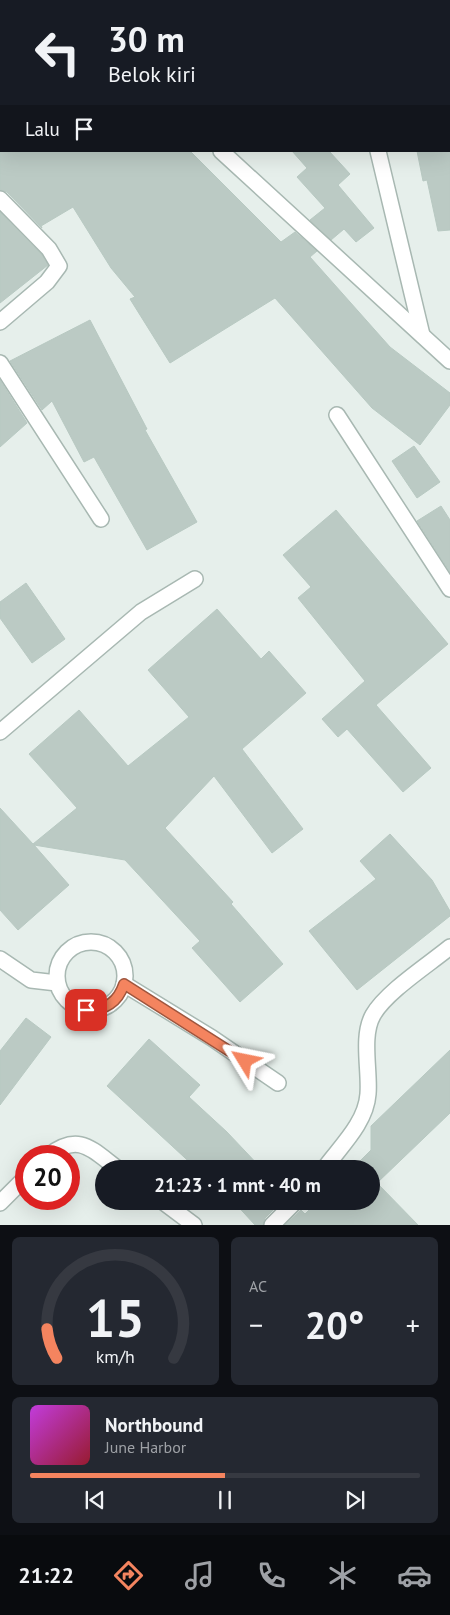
<!DOCTYPE html>
<html lang="id">
<head>
<meta charset="utf-8">
<style>
	:root { --surface:#171b24; --page:#242831; --text:#f1f3f6; --muted:#9ea1a6; --line:#363941; --accent:#f4845f }
	body { margin:0; font-family:"PT Sans",sans-serif; background:var(--page); color:var(--text); height:100vh; display:flex; flex-direction:column; font-size:19px; white-space:nowrap }
	* { box-sizing:border-box; margin:0 }
	p { font-size:16px; color:var(--muted) }
	.icon { flex:none; width:28px; height:28px; fill:none; stroke:currentColor; stroke-width:2; stroke-linecap:round; stroke-linejoin:round }
	.map { position:relative; height:1225px; overflow:hidden }
	.side { display:flex; flex-direction:column; gap:12px; padding:12px; background:#0d0f14; flex:1 }
	.side>* { flex:none }
	.hud { position:absolute; left:0px; top:0px; width:450px; height:152px; box-shadow:0 5px 20px #0002; background:#171b24; color:var(--text); overflow:hidden }
	.speed { position:absolute; left:15px; top:1145px; display:flex; gap:10px; font-size:25px; font-weight:700; text-align:center }
	.speed>* { display:grid; place-content:center; width:65px; height:65px; border-radius:50%; background:var(--surface); box-shadow:0 5px 20px #0002; line-height:1 }
	.speed .limit { border:8px solid #d22; background:#fff; color:#111 }
	.pin { position:absolute; display:grid; place-items:center; width:42px; height:42px; color:#fff; margin:-21px; border-radius:10px; box-shadow:0 2px 8px #0006 }
	.me { position:absolute; width:55px; margin:-28px; rotate:305deg; stroke-linejoin:round; filter:drop-shadow(0 0 4px #0008) }
	.turn { display:flex; align-items:center; gap:18px; height:105px; padding:0 25px; font-size:22px }
	.turn .icon { width:65px; height:65px; stroke-width:2.5 }
	.turn b { display:block; font-size:35px; line-height:42px }
	.then { display:flex; align-items:center; height:48px; padding:0 25px; background:#0003; gap:10px; font-size:19px }
	.big { font-size:38px; font-weight:700; line-height:1.1 }
	.side .tile { flex:1; display:flex; flex-direction:column; justify-content:center; gap:8px; min-width:0; padding:0 18px; border-radius:8px; background:var(--page) }
	.side .dial { align-items:center; gap:0 }
	.dial svg { height:130px; overflow:visible; fill:none; stroke:var(--line); stroke-width:7; stroke-linecap:round; text-anchor:middle }
	.dial text { fill:var(--text); stroke:none }
	.song { display:flex; align-items:center; gap:15px }
	.cover { width:60px; height:60px; border-radius:8px; background:linear-gradient(135deg,hsl(290 70% 55%),hsl(350 70% 35%)) }
	.played { height:5px; border-radius:2px; background:linear-gradient(90deg,var(--accent) 50%,var(--line) 50%) }
	.keys { display:flex; justify-content:space-around; direction:ltr }
	.heat { display:flex; justify-content:space-between; align-items:center; font-size:28px; direction:ltr }
	.side .tiles { flex:1; display:grid; gap:12px; grid-template-columns:1fr 1fr }
	.tile:last-child { grid-column:span 2 }
	.trip { position:absolute; left:95px; top:1160px; width:285px; height:50px; border-radius:25px; background:var(--surface); box-shadow:0 5px 20px #0002; font-weight:700; line-height:50px; text-align:center }
	.tab-bar { display:flex; height:80px; justify-content:space-around; align-items:center; background:#090b0e; color:var(--muted) }
	.tab-bar .icon { width:35px; height:35px }
	.tab-bar .active { color:var(--accent) }
	.tab-bar b { font-size:22px; color:var(--text) }
	.map>svg:first-child { display:block }
	.building { fill:#bbcac4; stroke:#b8c9c2 }
	.lines { fill:none; stroke-linecap:round; stroke-linejoin:round }
	.service-casing { stroke:#a8b8b2; stroke-width:18 }
	.minor-casing { stroke:#a8b8b2; stroke-width:18 }
	.service { stroke:#fff; stroke-width:15 }
	.minor { stroke:#fff; stroke-width:15 }
	.route-casing { stroke:#9f563e; stroke-width:12 }
	.route { stroke:#f4845f; stroke-width:9 }
</style>
</head>
<body>
<div class="map">
<svg width="450" height="1225" viewBox="0 0 450 1225">
	<rect width="100%" height="100%" fill="#e6efeb"/>
	<g class="building">
		<polygon points="0,151 190,151 281,242 295,232 317,251 310,257 390,347 450,393 450,405 420,445 372,408 275,298 170,363 130,299 135,297 111,268 73,207 41,226 42,228 7,192 0,190"/>
		<polygon points="292,151 329,151 350,174 338,185 374,228 356,242 344,229 331,240 310,220 325,208 297,177 307,168"/>
		<polygon points="417,151 450,151 450,230 438,231 427,180 423,181"/>
		<polygon points="0,212 42,255 48,265 0,303"/>
		<polygon points="90,320 147,429 145,430 197,522 147,550 94,457 84,462 52,401 42,410 10,361"/>
		<polygon points="0,380 27,423 0,447"/>
		<polygon points="414,446 440,482 417,498 392,461"/>
		<polygon points="441,506 450,520 450,572 417,521"/>
		<polygon points="336,510 448,644 376,705 431,768 403,792 347,729 338,737 322,719 365,681 298,598 311,587 283,555"/>
		<polygon points="26,583 65,639 32,663 0,618 0,602"/>
		<polygon points="217,609 261,659 269,651 306,693 242,749 303,829 272,853 214,776 165,828 233,902 231,904 283,964 240,1002 192,948 200,941 125,860 34,845 69,885 18,930 0,910 0,808 33,844 77,808 29,754 79,710 128,766 189,717 148,670"/>
		<polygon points="390,834 432,880 450,911 450,916 357,990 309,931 376,879 360,861"/>
		<polygon points="26,1018 51,1037 0,1105 0,1051"/>
		<polygon points="149,1039 200,1085 189,1097 227,1132 262,1169 197,1169 107,1086"/>
		<polygon points="450,1050 450,1113 377,1183 418,1225 285,1225 301,1210 305,1214 318,1201 371,1201 371,1169 352,1169 371,1150 371,1126"/>
		<polygon points="233,1201 282,1201 265,1218 263,1225 255,1225"/>
	</g>
	<g class="lines">
		<g class="service-casing">
			<g id="service">
				<polyline points="0,732 141,612 195,579"/>
				<circle cx="91" cy="976" r="34"/>
				<polyline points="0,959 31,980 57,983"/>
				<polyline points="124,984 212,1038 278,1083"/>
			</g>
		</g>
		<g class="minor-casing">
			<g id="minor">
				<polyline points="342,0 342,1"/>
				<polyline points="221,151 450,361"/>
				<polyline points="378,151 422,335"/>
				<polyline points="0,199 49,249 59,266 47,282 0,322"/>
				<polyline points="0,363 101,519"/>
				<polyline points="337,415 450,589"/>
				<path d="M48 1156C79 1132 91 1149 118 1169"/>
				<path d="M324 1169C340 1147 366 1123 368 1094 370 1071 361 1036 373 1015 386 992 428 965 450 947"/>
				<polyline points="162,1201 194,1225"/>
				<polyline points="0,1203 26,1177"/>
				<polyline points="272,1225 296,1201"/>
			</g>
		</g>
		<use href="#service" class="service"/>
		<use href="#minor" class="minor"/>
	</g>
	<g class="lines">
		<g class="route-casing">
			<path id="route" d="M86 1010C105 1011 118 1002 124 984L245 1061"/>
		</g>
		<use href="#route" class="route"/>
	</g>
</svg>
<div class="speed"><div class="limit">20</div></div>
<div class="pin" style="left:86px;top:1010px;background:#d93025"><svg class="icon" aria-label="arrive" viewBox="0 0 24 24"><path d="M6 21V4h12l-3 4 3 4H6"/></svg></div>
<svg class="me" style="left:245px;top:1061px" viewBox="-20 -20 40 40"><path d="M0-17L14 15 0 8-14 15z" fill="#f4845f" stroke="#fff" stroke-width="4"/></svg>
<div class="trip">21:23 · 1 mnt · 40 m</div>
<div class="hud">
<div class="turn"><svg class="icon" aria-label="left" viewBox="0 0 24 24"><path d="M17 20v-9H6M10 6l-5 5 5 5"/></svg><div><b>30 m</b>Belok kiri</div></div>
<div class="then">Lalu<svg class="icon" aria-label="arrive" viewBox="0 0 24 24"><path d="M6 21V4h12l-3 4 3 4H6"/></svg></div>
</div>
</div>
<section class="side">
<div class="tiles">
<div class="tile dial"><svg viewBox="0 0 100 80">
<path d="M14 69A42 42 0 1 1 86 69"/>
<path d="M14 69A42 42 0 0 1 8 51" stroke="#f4845f"/>
<text x="50" y="56" font-size="32" font-weight="700">15</text>
<text x="50" y="72" font-size="11">km/h</text>
</svg></div>
<div class="tile"><p>AC</p>
<div class="heat"><a>−</a><b class="big">20°</b><a>+</a></div>
</div>
<div class="tile">
<div class="song"><i class="cover"></i><div><b>Northbound</b><p>June Harbor</p></div></div>
<div class="played"></div>
<div class="keys"><svg class="icon" aria-label="previous" viewBox="0 0 24 24"><path d="M18 5L8 12l10 7zM5 5v14"/></svg><svg class="icon" aria-label="pause" viewBox="0 0 24 24"><path d="M8 5v14M16 5v14"/></svg><svg class="icon" aria-label="next" viewBox="0 0 24 24"><path d="M6 5l10 7-10 7zM19 5v14"/></svg></div>
</div>
</div>
</section>
<nav class="tab-bar">
<b>21:22</b>
<svg class="icon active" aria-label="directions" viewBox="0 0 24 24"><path d="M12 3l9 9-9 9-9-9zM9 14v-3h6M13 9l2 2-2 2"/></svg>
<svg class="icon" aria-label="music" viewBox="0 0 24 24"><path d="M9 18V5l10-2v13"/><circle cx="6" cy="18" r="3"/><circle cx="16" cy="16" r="3"/></svg>
<svg class="icon" aria-label="phone" viewBox="0 0 24 24"><path d="M5 4h4l2 5-3 2q2 4 5 5l2-3 5 2v4C11 20 4 13 5 4z"/></svg>
<svg class="icon" aria-label="climate" viewBox="0 0 24 24"><path d="M12 3v18M4 7l16 10M4 17L20 7"/></svg>
<svg class="icon" aria-label="car" viewBox="0 0 24 24"><path d="M5 17H2v-5l4-1 3-4h7l3 4 3 1v5h-3M9 17h6M6 11h13"/><circle cx="7" cy="17" r="2"/><circle cx="17" cy="17" r="2"/></svg>
</nav>
</body>
</html>
